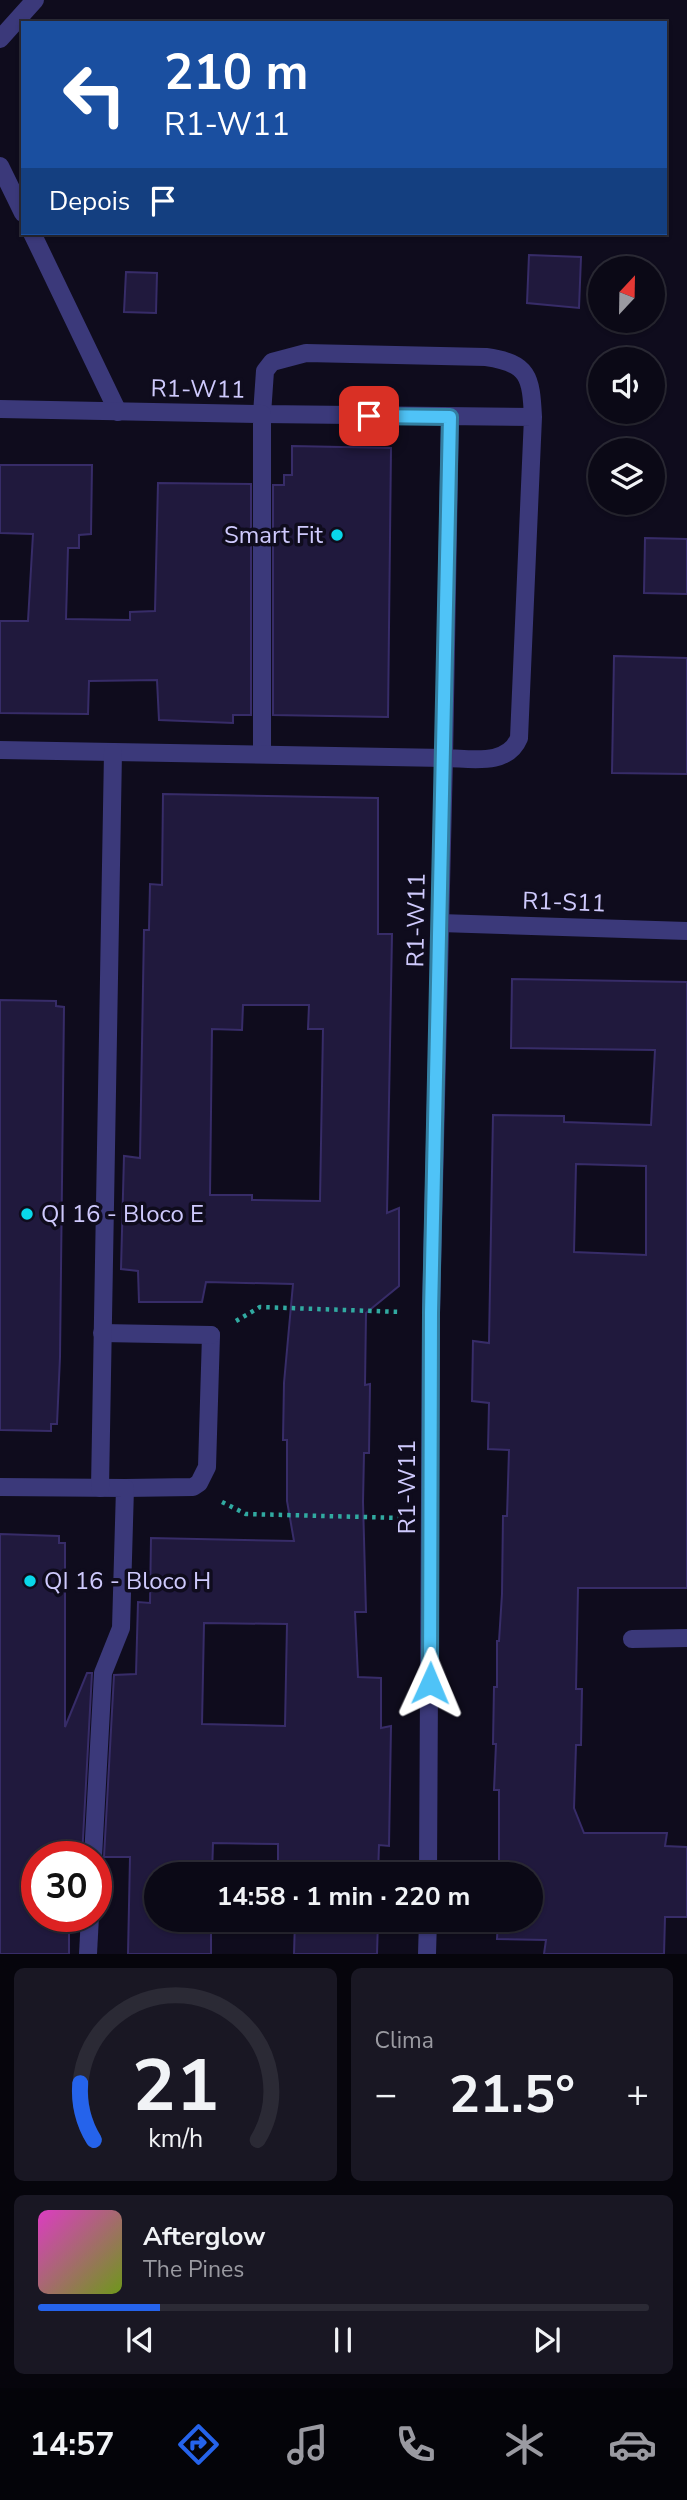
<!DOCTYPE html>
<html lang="pt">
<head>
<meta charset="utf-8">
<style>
	:root { --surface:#0b0916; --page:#191723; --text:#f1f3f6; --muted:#9a9aa1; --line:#2b2a35; --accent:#2563eb }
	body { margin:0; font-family:"Nunito Sans",sans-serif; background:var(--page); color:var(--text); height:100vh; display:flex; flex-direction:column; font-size:26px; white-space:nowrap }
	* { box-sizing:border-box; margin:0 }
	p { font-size:23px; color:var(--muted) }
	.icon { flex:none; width:38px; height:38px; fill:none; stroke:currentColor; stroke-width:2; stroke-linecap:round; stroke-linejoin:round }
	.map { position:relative; height:1954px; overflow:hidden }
	.details { display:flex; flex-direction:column; gap:14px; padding:14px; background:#06050c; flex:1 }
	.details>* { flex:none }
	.guide { position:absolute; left:21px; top:21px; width:646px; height:214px; border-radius:0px; box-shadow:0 2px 5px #0004,0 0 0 2px var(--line); background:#1a4fa0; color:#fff; overflow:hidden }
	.needle { width:46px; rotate:22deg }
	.tools { position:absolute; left:588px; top:256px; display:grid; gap:14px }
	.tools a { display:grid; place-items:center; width:77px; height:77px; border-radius:50%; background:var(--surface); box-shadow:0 2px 5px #0004,0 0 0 2px var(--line); font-size:35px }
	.speed { position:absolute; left:21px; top:1841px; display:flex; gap:14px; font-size:35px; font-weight:700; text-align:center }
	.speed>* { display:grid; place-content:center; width:91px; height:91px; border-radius:50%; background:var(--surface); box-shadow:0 2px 5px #0004,0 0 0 2px var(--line); line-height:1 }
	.speed .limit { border:10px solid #d22; background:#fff; color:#111 }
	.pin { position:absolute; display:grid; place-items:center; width:60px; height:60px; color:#fff; margin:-30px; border-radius:14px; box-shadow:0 4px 10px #0006 }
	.me { position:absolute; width:77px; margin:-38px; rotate:1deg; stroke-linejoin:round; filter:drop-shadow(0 0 5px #0008) }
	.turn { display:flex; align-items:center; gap:24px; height:147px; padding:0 28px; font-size:32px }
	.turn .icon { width:91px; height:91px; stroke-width:2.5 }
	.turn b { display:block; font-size:49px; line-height:60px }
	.then { display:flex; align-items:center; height:66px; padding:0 28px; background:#0003; gap:14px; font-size:26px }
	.big { font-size:52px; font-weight:700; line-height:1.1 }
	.details .widget { flex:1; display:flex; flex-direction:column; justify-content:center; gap:10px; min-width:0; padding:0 24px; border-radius:10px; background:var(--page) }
	.details .dial { align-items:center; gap:0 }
	.dial svg { height:182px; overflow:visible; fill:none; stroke:var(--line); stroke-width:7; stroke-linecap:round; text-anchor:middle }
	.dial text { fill:var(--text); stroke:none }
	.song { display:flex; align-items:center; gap:21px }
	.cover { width:84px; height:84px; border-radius:10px; background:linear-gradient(135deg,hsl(310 70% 55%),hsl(80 70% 35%)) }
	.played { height:7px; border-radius:4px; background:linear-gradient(90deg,var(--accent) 20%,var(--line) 20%) }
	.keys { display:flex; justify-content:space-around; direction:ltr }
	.heat { display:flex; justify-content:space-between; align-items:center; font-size:38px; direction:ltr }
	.details .tiles { flex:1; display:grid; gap:14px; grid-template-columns:1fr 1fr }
	.widget:last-child { grid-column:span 2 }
	.trip { position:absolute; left:144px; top:1862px; width:399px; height:70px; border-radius:35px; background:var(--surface); box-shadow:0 2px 5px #0004,0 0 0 2px var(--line); font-weight:700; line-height:70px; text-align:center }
	.dock { display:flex; height:112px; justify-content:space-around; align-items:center; background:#040409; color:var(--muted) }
	.dock .icon { width:49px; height:49px }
	.dock .selected { color:var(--accent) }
	.dock b { font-size:32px; color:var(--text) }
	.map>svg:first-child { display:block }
	.building { fill:#20193d; stroke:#372c68; stroke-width:2; fill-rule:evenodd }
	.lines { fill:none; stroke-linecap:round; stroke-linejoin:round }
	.path { stroke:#31aaa1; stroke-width:4.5; stroke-dasharray:3.5 5; stroke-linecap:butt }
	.service { stroke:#3b397a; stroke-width:18 }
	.minor { stroke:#3b397a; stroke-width:18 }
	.tertiary { stroke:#3b397a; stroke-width:18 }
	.route-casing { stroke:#337fa1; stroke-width:18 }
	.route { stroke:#4fc3f7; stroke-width:12 }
	.poi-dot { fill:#09d7ea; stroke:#0f0c1d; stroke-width:2.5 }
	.labels { text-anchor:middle; stroke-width:7; stroke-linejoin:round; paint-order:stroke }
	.street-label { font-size:24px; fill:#cfcafd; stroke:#0f0c1d }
	.poi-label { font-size:24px; fill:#cfcafd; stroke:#0f0c1d; text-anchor:start }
</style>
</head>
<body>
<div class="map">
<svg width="687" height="1954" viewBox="0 0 687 1954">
	<rect width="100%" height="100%" fill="#0f0c1d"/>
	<g class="building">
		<polygon points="529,255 581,257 579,308 527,303"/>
		<polygon points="126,272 157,273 156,313 124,312"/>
		<polygon points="292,446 391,448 388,717 273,715 273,485 284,485 284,475 292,475"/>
		<polygon points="0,465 92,465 91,534 79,535 79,548 68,548 66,619 130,620 130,612 155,611 158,483 251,484 251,715 233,715 233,723 159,720 157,680 89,681 88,714 0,713 0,621 28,621 33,534 0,533"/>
		<polygon points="645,538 687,539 687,594 644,593"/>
		<polygon points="614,656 687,658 687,774 612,773"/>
		<path d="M163 794 378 798V934H392L387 1213 399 1208V1286L366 1313 365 1385 370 1384 369 1453H364L363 1502 366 1612H355L358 1677 381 1678V1728L391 1726 389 1846 379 1845 378 1874H278V1844L213 1843 212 1874H156V1920H211V1954H128L130 1857H104L114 1675 136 1674 138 1602 150 1603 151 1538 294 1541 287 1501V1440H283L284 1383 293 1284 206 1282 202 1302H139L138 1271 121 1269 124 1156 140 1158 144 930H149L150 884 162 885ZM243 1005H309L308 1029H323L320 1201 252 1200V1195H210L212 1029 242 1030ZM204 1623 287 1624 285 1726 202 1724Z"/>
		<path d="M512 979 687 982V1588H578L576 1689H582L581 1745H576L574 1808 584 1833H667L665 1846 687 1847V1917H665L664 1954H544L546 1940 497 1939 498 1920H530V1874H499V1790H494L496 1744H493L494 1687H497V1641H499L502 1594 503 1516H507L509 1450 488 1449 489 1403 472 1401 473 1341 489 1343 493 1115 564 1116V1122L651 1125 655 1050 511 1048ZM576 1164 646 1166V1255L574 1252Z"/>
		<polygon points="0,1000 56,1001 56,1006 64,1007 60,1357 57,1424 51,1424 51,1431 0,1430"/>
		<polygon points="0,1534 59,1536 59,1543 65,1543 65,1727 87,1673 92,1673 82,1857 37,1857 37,1922 69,1922 69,1954 0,1954"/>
		<polygon points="295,1920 378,1920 377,1954 294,1954"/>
	</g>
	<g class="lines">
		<g class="path">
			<polyline points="236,1321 260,1307 402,1312"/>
			<polyline points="222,1502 246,1514 403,1518"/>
		</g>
		<g class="service">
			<path d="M450 417 444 758C470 758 507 767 519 738L533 417C531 377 529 363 486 357L306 353 272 362 265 371 262 414 533 417"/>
			<polyline points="125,1488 193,1487 199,1483 207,1467 211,1335"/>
		</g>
		<g class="minor">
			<polyline points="0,166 23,213"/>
			<polyline points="32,233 118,412"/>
			<polyline points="0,409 262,414 262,753"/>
			<polyline points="0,750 444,758 431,1313 428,1874"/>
			<polyline points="440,923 687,931"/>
			<polyline points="102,1333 211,1335"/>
			<polyline points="0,1487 125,1488 121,1628 103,1673 93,1857"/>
			<polyline points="100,1488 113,752"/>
			<polyline points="632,1639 687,1638"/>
			<polyline points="88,1954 90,1916"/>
			<polyline points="427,1954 428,1920"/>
		</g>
		<polyline class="tertiary" points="0,39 35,0"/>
	</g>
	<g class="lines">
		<g class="route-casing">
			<polyline id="route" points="369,416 450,417 431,1313 430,1683"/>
		</g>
		<use href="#route" class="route"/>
	</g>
	<g class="poi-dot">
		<circle cx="337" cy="535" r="7"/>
		<circle cx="27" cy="1214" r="7"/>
		<circle cx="30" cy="1581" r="7"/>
	</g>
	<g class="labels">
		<g class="street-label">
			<text transform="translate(198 389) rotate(1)" y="8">R1-W11</text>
			<text transform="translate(564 902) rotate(2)" y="8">R1-S11</text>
			<text transform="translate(416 920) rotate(-89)" y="8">R1-W11</text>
			<text transform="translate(407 1487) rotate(-90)" y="8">R1-W11</text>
		</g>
		<g class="poi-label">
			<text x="323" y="543" text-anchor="end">Smart Fit</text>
			<text x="41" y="1222">QI 16 - Bloco E</text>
			<text x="44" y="1589">QI 16 - Bloco H</text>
		</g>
	</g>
</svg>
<div class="tools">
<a><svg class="needle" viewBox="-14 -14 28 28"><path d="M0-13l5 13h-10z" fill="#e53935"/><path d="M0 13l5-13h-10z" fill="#9a9aa1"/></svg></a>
<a><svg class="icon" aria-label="sound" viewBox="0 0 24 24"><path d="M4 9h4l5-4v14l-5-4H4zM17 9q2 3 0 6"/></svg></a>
<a><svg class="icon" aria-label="layers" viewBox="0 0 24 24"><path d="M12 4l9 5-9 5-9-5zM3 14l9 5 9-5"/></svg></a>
</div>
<div class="speed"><div class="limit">30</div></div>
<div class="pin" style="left:369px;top:416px;background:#d93025"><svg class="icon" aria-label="arrive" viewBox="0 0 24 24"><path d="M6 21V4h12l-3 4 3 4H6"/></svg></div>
<svg class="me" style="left:430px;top:1683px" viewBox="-20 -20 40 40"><path d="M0-17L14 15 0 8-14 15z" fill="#4fc3f7" stroke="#fff" stroke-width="4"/></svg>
<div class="trip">14:58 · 1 min · 220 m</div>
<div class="guide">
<div class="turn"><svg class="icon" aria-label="left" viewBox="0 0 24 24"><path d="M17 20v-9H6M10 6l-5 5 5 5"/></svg><div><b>210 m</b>R1-W11</div></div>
<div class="then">Depois<svg class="icon" aria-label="arrive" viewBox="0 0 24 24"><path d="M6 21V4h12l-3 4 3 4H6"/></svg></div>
</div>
</div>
<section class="details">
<div class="tiles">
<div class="widget dial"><svg viewBox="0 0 100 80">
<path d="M14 69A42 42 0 1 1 86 69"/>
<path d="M14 69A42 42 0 0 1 8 44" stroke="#2563eb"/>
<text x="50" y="56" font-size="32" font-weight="700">21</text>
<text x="50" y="72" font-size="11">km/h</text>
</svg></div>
<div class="widget"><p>Clima</p>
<div class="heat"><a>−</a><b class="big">21.5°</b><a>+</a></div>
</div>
<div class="widget">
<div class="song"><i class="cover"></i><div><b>Afterglow</b><p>The Pines</p></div></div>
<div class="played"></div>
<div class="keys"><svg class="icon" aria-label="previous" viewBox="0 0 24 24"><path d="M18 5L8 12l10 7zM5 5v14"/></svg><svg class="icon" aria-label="pause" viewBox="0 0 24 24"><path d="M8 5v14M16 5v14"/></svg><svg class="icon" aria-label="next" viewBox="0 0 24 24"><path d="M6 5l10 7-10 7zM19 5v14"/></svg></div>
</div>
</div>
</section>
<nav class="dock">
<b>14:57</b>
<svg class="icon selected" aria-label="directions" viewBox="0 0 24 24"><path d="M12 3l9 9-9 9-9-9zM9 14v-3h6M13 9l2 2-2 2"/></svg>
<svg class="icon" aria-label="music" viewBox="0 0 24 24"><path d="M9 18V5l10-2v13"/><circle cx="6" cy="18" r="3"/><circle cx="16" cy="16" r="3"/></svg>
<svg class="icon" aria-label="phone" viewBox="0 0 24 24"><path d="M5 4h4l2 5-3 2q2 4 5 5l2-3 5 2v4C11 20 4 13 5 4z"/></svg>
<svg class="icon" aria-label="climate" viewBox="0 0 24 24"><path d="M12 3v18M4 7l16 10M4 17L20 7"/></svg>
<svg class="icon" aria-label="car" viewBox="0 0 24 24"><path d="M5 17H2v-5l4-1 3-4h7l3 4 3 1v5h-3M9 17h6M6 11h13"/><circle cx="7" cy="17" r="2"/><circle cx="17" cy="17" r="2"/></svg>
</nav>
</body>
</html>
